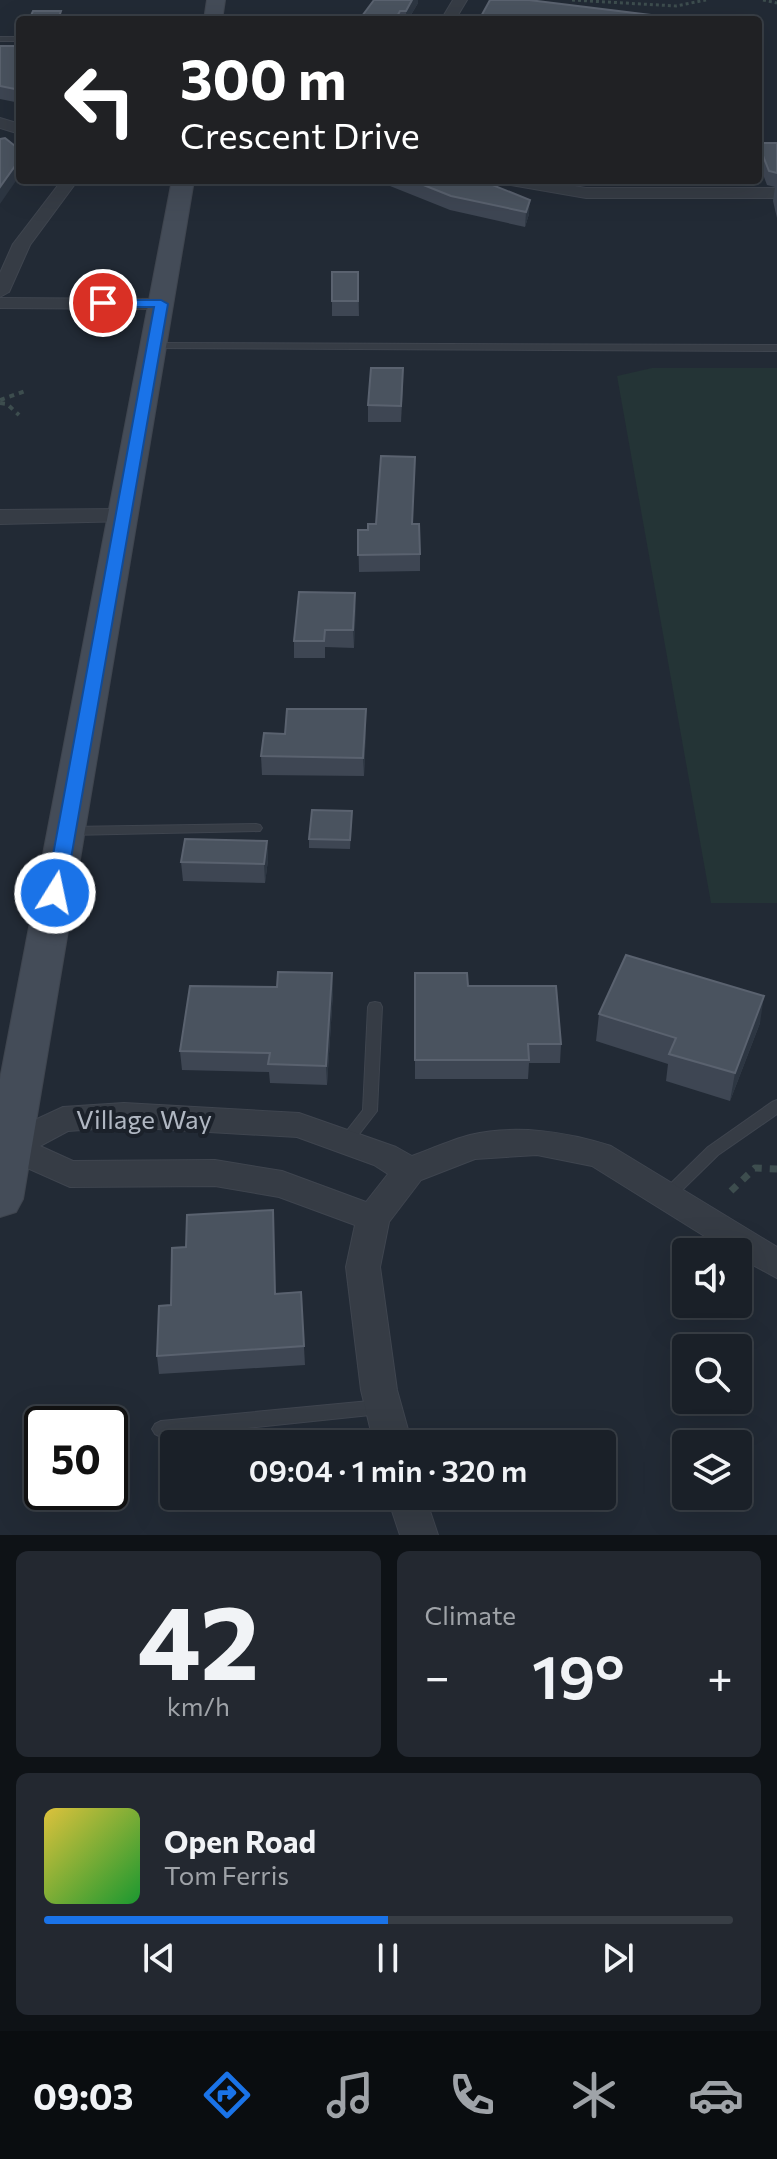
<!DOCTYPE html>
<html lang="en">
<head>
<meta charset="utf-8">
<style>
	:root { --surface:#1a2028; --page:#232830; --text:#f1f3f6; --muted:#9fa3a8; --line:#383e45; --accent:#1a73e8 }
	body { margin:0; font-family:Commissioner,sans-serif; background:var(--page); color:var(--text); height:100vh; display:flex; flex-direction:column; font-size:30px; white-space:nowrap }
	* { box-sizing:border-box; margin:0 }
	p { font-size:26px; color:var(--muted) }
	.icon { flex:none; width:44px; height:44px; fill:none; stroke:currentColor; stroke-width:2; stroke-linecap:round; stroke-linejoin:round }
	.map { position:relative; height:1535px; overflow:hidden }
	.side { display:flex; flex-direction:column; gap:16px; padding:16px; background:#0e1216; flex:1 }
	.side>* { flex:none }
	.hud { position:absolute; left:16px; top:16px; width:746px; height:168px; border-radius:8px; box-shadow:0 8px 32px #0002,0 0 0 2px var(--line); background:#202124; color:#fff; overflow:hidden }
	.tools { position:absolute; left:672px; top:1238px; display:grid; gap:16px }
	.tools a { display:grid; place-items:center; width:80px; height:80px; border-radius:8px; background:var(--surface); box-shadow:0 8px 32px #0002,0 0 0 2px var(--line); font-size:40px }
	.speed { position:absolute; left:24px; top:1406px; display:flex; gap:16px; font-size:40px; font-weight:700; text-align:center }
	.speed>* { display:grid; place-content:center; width:104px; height:104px; border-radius:50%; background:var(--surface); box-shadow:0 8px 32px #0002,0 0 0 2px var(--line); line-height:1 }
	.speed .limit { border:4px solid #111; border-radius:12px; background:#fff; color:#111 }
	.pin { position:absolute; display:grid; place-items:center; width:68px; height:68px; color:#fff; margin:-34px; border:4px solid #fff; border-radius:50%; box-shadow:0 2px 8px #0007 }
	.me { position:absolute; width:88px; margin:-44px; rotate:10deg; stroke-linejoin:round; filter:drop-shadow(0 0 6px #0008) }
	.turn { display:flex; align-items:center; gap:28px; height:168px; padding:0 32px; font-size:36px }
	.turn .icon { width:104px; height:104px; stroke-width:2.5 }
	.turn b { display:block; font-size:56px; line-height:68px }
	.big { font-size:60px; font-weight:600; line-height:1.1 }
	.side .card { flex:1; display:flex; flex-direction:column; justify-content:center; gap:12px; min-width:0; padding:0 28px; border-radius:12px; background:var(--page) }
	.side .dial { align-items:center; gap:0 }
	.dial b { font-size:104px; line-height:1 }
	.song { display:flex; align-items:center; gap:24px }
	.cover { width:96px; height:96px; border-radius:12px; background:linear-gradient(135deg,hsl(50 70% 55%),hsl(130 70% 35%)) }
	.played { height:8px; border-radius:4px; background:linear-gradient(90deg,var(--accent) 50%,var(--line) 50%) }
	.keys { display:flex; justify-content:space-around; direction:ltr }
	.heat { display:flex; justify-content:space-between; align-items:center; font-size:44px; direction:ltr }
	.side .tiles { flex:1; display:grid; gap:16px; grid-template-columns:1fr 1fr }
	.card:last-child { grid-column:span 2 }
	.trip { position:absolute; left:160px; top:1430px; width:456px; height:80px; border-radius:8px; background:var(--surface); box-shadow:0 8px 32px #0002,0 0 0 2px var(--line); font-weight:600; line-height:80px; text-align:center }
	.tabs { display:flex; height:128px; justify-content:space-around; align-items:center; background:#0a0d10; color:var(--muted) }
	.tabs .icon { width:56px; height:56px }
	.tabs .active { color:var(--accent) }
	.tabs b { font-size:36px; color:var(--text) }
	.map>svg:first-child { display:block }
	.green { fill:#243436 }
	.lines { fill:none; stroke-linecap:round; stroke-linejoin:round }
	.lane-casing { stroke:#3f454f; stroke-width:2 }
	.street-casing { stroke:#3f454f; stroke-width:2 }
	.secondary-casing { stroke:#3f454f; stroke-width:2 }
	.path-far2 { stroke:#3d4d4e; stroke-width:3; stroke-dasharray:3 3; stroke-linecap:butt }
	.path-far1 { stroke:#3d4d4e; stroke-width:4; stroke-dasharray:5 5; stroke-linecap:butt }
	.path { stroke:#3d4d4e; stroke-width:7; stroke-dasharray:8 8; stroke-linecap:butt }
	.lane { fill:#363c45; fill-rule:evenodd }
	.street { fill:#363c45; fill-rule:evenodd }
	.secondary { fill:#444c58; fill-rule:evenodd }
	.wall { fill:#3e4653 }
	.shaded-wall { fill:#2d3642 }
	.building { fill:#4a535f; stroke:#5a626f; stroke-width:2 }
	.route { fill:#1a73e8; stroke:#114b97; stroke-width:2 }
	.labels { text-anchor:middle; stroke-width:8; stroke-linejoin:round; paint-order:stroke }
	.near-street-label { font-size:26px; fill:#b0b7c2; stroke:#1b212a }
</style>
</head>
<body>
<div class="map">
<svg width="777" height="1535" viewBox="0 0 777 1535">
	<rect width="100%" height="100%" fill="#222a35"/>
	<polygon class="green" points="652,368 777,368 777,903 711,903 617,376"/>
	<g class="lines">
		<g class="lane-casing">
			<g id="lane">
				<rect x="0" y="37" width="20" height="4"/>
				<polygon points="155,343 777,345 777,351 152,348 151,346"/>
				<polygon points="256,824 260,825 262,828 260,831 70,835 64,831 70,827"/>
				<polygon points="375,1002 380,1003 382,1007 377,1111 350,1146 345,1148 340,1146 338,1142 363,1110 368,1007 370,1003"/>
				<polygon points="777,1100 777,1114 718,1155 672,1200 667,1202 662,1200 659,1196 662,1192 708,1147 772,1102"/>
				<polygon points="380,1400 386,1402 388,1407 386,1412 380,1414 161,1437 155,1434 152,1429 155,1424 161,1421"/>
			</g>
		</g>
		<g class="street-casing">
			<g id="street">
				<polygon points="453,0 467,0 455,20 441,20"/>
				<polygon points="0,118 20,124 20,134 0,128"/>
				<polygon points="62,180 78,180 30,245 9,292 0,297 0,273 13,244"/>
				<polygon points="503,180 539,180 586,188 777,188 777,198 586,198 511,185"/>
				<polygon points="0,298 161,299 170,304 161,309 0,308"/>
				<polygon points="123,509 134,516 131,521 0,524 0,510"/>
				<path d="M124 1103 299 1113 396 1147 412 1156C431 1149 451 1140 470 1135 516 1124 568 1132 611 1146L777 1247V1278L738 1257V1252H730L592 1166 537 1155 475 1159 421 1180 389 1222 380 1267 397 1390 412 1444H374L361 1390 346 1267 355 1225 279 1197 215 1186 70 1187 0 1156V1136L63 1107ZM124 1127 297 1137 374 1165 388 1174 366 1202 282 1171 215 1160 73 1161 40 1146 68 1131Z"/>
				<polygon points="387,1496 425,1496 438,1535 400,1535"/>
			</g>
		</g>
		<g class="secondary-casing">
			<g id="secondary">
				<polygon points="207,0 225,0 222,20 204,20"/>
				<polygon points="172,180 194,180 23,1199 16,1212 0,1217 0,1079"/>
			</g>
		</g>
		<g class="path-far2">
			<polyline points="572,0 676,6 706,0"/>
			<polyline points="763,0 777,3"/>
		</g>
		<g class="path-far1">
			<polyline points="0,400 28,390"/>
			<polyline points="0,403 7,404 19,415"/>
		</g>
		<polyline class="path" points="731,1191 755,1168 777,1169"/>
		<use href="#lane" class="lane"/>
		<use href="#street" class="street"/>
		<use href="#secondary" class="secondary"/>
	</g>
	<g class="wall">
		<polygon points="418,3 408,20 348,20 362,16"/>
		<polygon points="20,39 20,103 0,99 0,46 17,46"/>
		<polygon points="758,143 777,143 777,218 773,201 775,187 767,185 758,161"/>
		<polygon points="375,180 480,180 529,214 525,227 450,210"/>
		<polygon points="332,272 358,272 359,316 332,316"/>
		<polygon points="403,384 401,422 368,422 368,405"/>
		<polygon points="415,457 412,524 420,554 420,571 359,572 358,530 368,530 376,524"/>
		<polygon points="355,593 354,648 325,647 325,658 294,658 294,641"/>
		<polygon points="366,727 364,776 262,775 261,756"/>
		<polygon points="352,811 350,849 309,848 309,839"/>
		<polygon points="267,841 268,860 265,883 183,881 181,862"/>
		<polygon points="332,973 333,992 327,1085 270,1083 269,1072 182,1070 180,1051 277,987"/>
		<polygon points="415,973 468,986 561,1044 560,1063 529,1063 528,1079 415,1079"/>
		<polygon points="599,1014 760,1023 730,1101 666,1081 668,1064 596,1041"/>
		<polygon points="301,1292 305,1365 159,1374 157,1356 276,1293"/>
	</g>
	<g class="shaded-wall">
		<polygon points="412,0 418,0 418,3 408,20 406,20 406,11"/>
		<polygon points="20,159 20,175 0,204 0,187"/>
		<polygon points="530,200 529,214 525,227 526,212"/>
		<polygon points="355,593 356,610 354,648 353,630"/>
		<polygon points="366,709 366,727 364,776 363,758"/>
		<polygon points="267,841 268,860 265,883 264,864"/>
		<polygon points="332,973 333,992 327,1085 326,1066"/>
		<polygon points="764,996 760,1023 730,1101 735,1073"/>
	</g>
	<g class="building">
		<polygon points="374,0 412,0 406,11 400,11 395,20 348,20 351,15 362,16"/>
		<polygon points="490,0 529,0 667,17 663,20 479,20"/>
		<polygon points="33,11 61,11 58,20 29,20"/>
		<polygon points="20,39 20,90 0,86 0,46 17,46"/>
		<polygon points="5,138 20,150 20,159 0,187 0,139"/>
		<polygon points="758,143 777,143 777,173 769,171"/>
		<polygon points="411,180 480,180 530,200 526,212 451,196"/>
		<rect x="332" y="272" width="26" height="29"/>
		<polygon points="371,368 403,368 401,406 368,405"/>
		<polygon points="381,456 415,457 412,524 419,524 420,554 358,555 358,530 368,530 368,524 376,524"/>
		<polygon points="299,592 355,593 353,630 325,630 324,641 294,641"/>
		<polygon points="287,709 366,709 363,758 261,756 264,733 285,734"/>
		<polygon points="312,810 352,811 350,840 309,839"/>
		<polygon points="185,839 267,841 264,864 181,862"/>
		<polygon points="626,955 764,996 735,1073 669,1054 676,1038 599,1014"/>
		<polygon points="278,972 332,973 326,1066 268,1064 270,1053 180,1051 190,986 277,987"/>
		<polygon points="415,973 467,973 468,986 556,986 561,1044 528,1044 529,1060 415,1060"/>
		<polygon points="273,1210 275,1294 301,1292 304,1346 157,1356 159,1306 171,1305 172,1248 186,1247 187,1215"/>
	</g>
	<polygon class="route" points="161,300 168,304 65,893 55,900 46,893 154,307 103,307 97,303 103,300"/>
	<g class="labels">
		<g class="near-street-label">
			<text x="144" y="1129">Village Way</text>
		</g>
	</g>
</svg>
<div class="tools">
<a><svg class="icon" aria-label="sound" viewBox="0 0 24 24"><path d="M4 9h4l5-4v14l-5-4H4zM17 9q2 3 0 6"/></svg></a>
<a><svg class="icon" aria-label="search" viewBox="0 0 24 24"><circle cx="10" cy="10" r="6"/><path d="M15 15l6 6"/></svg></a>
<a><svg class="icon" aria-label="layers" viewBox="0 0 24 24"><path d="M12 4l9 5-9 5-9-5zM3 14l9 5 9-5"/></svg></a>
</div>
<div class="speed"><div class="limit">50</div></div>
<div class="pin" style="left:103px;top:303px;background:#d93025"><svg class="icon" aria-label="arrive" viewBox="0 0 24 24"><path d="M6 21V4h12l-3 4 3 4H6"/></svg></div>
<svg class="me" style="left:55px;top:893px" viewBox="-20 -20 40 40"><circle r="17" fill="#1a73e8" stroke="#fff" stroke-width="3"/><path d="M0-11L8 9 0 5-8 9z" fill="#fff"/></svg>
<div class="trip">09:04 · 1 min · 320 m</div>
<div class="hud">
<div class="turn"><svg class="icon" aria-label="left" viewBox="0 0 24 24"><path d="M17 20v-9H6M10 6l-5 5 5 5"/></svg><div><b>300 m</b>Crescent Drive</div></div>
</div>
</div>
<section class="side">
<div class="tiles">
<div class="card dial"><b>42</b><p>km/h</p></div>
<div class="card"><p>Climate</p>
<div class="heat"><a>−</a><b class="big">19°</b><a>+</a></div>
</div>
<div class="card">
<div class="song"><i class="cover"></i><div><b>Open Road</b><p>Tom Ferris</p></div></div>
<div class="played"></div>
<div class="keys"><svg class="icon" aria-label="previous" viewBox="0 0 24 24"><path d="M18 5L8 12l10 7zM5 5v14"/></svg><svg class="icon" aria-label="pause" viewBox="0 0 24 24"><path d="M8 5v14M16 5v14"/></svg><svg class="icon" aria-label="next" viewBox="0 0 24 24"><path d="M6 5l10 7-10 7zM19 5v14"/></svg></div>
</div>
</div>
</section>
<nav class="tabs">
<b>09:03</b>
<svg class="icon active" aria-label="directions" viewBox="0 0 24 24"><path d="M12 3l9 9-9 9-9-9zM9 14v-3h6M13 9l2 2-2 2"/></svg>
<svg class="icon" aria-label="music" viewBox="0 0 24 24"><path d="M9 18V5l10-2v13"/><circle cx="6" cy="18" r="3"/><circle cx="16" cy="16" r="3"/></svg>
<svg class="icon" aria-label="phone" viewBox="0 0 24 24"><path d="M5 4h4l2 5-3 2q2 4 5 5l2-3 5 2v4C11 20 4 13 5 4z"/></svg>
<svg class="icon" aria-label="climate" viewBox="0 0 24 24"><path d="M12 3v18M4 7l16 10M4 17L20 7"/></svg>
<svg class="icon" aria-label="car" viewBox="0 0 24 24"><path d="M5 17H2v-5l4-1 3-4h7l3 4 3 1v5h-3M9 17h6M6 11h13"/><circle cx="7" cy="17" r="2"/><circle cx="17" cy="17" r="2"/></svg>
</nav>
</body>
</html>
